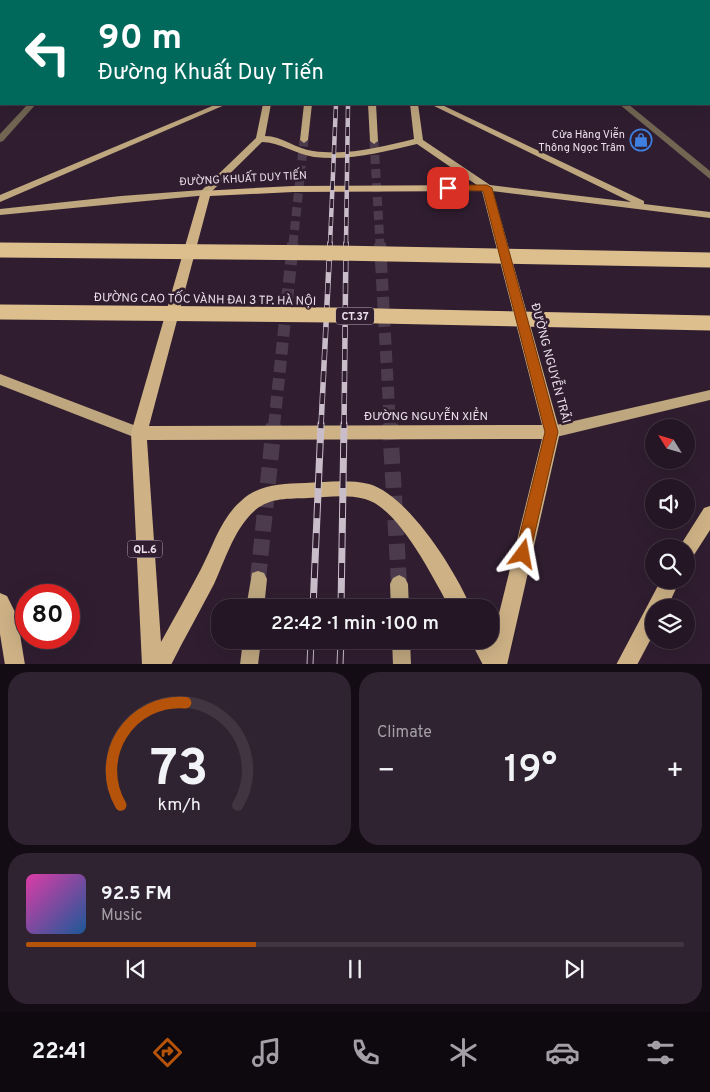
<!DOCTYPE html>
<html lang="en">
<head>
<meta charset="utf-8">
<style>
	:root { --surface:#241624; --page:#302331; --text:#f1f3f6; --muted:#a39fa6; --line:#413541; --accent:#b45309 }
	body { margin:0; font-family:Overpass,sans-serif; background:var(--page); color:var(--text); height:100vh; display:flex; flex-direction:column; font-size:19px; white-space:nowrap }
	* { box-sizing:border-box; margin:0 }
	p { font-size:16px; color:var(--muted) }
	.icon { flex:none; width:28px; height:28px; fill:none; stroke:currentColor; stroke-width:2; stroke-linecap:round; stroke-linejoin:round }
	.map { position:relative; height:664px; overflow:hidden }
	.drawer { display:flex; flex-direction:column; gap:8px; padding:8px; background:#140c14; flex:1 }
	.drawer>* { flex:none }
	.guide { position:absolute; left:0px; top:0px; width:710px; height:105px; box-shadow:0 5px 20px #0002,0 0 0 1px var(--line); background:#00695c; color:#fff; overflow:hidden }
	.needle { width:32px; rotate:307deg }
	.controls { position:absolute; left:645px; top:419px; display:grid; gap:10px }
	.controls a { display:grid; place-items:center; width:50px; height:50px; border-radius:50%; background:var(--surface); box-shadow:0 5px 20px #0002,0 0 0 1px var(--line); font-size:25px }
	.speed { position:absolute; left:15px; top:584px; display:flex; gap:10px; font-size:25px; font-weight:700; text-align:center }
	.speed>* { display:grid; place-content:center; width:65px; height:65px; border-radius:50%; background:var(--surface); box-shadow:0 5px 20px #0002,0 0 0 1px var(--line); line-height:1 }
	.speed .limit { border:8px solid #d22; background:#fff; color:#111 }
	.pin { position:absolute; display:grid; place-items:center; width:42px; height:42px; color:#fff; margin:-21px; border-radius:10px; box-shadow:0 2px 8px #0006 }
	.me { position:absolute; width:55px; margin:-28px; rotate:13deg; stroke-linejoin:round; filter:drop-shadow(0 0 4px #0008) }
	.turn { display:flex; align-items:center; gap:18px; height:105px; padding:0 15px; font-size:22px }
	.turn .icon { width:65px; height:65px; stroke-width:2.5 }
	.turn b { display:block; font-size:35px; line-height:42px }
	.big { font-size:38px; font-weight:600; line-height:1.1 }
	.drawer .tile { flex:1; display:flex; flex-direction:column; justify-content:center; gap:8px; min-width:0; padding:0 18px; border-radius:20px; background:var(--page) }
	.drawer .dial { align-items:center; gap:0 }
	.dial svg { height:130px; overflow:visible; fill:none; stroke:var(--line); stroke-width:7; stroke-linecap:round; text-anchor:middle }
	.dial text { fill:var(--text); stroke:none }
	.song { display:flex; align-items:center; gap:15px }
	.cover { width:60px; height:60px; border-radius:8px; background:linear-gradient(135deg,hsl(320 70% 55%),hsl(210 70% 35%)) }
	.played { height:5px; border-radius:2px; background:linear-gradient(90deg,var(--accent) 35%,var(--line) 35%) }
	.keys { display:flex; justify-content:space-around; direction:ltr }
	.heat { display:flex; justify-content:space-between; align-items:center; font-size:28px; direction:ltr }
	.drawer .tiles { flex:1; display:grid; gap:8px; grid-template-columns:1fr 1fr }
	.tile:last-child { grid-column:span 2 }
	.trip { position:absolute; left:211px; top:599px; width:288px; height:50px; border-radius:20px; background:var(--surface); box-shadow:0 5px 20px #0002,0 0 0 1px var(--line); font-weight:600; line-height:50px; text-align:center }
	.tab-bar { display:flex; height:80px; justify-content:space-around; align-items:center; background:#0e090e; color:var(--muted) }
	.tab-bar .icon { width:35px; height:35px }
	.tab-bar .selected { color:var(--accent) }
	.tab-bar b { font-size:22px; color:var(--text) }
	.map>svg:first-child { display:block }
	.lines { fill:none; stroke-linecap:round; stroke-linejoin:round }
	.primary-tunnel-far2 { stroke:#4c3b4c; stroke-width:9; stroke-dasharray:9 5; stroke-linecap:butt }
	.primary-tunnel-far1 { stroke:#4c3b4c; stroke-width:12; stroke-dasharray:12 6; stroke-linecap:butt }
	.primary-tunnel { stroke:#4c3b4c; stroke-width:16; stroke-dasharray:16 8; stroke-linecap:butt }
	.service { fill:#726653; fill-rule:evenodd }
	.primary { fill:#bea67e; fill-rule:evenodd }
	.trunk { fill:#ceb286; fill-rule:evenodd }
	.rail-far2-casing { stroke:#cabdca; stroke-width:4.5 }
	.rail-far1-casing { stroke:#cabdca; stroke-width:5.5 }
	.rail-casing { stroke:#cabdca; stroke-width:7 }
	.rail-far2 { stroke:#301e30; stroke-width:3; stroke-dasharray:9; stroke-linecap:butt }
	.rail-far1 { stroke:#301e30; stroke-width:4; stroke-dasharray:11; stroke-linecap:butt }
	.rail { stroke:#301e30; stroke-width:5; stroke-dasharray:15; stroke-linecap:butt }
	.motorway-bridge { stroke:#ddbf8e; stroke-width:15 }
	.route { fill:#b45309; stroke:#753606 }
	.labels { text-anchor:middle; stroke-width:5; stroke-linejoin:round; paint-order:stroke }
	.far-poi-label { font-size:11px; fill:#ece0ec; stroke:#301e30; text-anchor:end }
	.far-street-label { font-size:11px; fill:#ece0ec; stroke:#301e30 }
	.shield { fill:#301e30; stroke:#b4a6b4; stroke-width:1 }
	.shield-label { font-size:11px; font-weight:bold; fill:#ece0ec }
	.street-label { font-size:12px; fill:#ece0ec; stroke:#301e30 }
</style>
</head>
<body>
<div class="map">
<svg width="710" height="665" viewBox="0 0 710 665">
	<rect width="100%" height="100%" fill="#301e30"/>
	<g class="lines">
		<g class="primary-tunnel-far2">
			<polyline points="374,141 380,244"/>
			<polyline points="293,244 304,140"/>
		</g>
		<g class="primary-tunnel-far1">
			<polyline points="380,243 390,426"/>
			<polyline points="274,426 293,243"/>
		</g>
		<g class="primary-tunnel">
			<polyline points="390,424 399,584"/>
			<polyline points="258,579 274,424"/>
		</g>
		<g class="service">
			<rect x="0" y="14" width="1" height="4"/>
			<rect x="709" y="26" width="1" height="4"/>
			<rect x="0" y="61" width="1" height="4"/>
			<rect x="709" y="65" width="1" height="6"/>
			<polygon points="28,104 36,104 3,141 0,142 0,134"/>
			<polygon points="619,104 628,104 710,171 710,179"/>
		</g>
		<g class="primary">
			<rect x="286" y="0" width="6" height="1"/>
			<rect x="317" y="0" width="6" height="1"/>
			<rect x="365" y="0" width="6" height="1"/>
			<rect x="397" y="0" width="6" height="1"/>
			<polygon points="217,104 227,104 0,202 0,195"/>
			<path d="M263 104H271L265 136C282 136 296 149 313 151 348 156 381 147 414 139L410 104H418L423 140 490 185 631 202 430 104H440L644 201V204L710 212V218L484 190 417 144C383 152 350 161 314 157 296 154 279 142 262 142L208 195 0 215V209L121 196 202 190 256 138Z"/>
			<polygon points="304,104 312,104 308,140 304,143 300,140"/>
			<polygon points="368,104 376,104 378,141 374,144 370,141"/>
			<polygon points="0,374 144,429 146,433 144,437 139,439 0,385"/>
			<polygon points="710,390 710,400 552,438 547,436 545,432 547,428 552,426"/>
			<polygon points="258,571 264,573 267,579 264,608 246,608 252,573"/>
			<polygon points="399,575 405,578 408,584 409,608 391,608 390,584 393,578"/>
			<polygon points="243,640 261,640 258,665 240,665"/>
			<polygon points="392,640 410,640 411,665 393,665"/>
		</g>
		<g class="trunk">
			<path d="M487 185 492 188 560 432 507 665H483L470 640H490V638L492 642 542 439 147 440 161 642C174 618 188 594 201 569 213 546 221 518 241 501 259 484 281 484 305 483 325 482 349 479 369 484 408 495 456 571 471 608H450C433 578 399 508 365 499 347 494 326 497 308 498 287 499 267 497 251 514 233 533 225 560 214 584 200 611 185 637 171 665H142L131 433 201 191 293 186ZM482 191 542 425 149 426 210 196 293 192Z"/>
			<polygon points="710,506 710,530 692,558 686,561 686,548 679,548 680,546 704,508"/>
			<polygon points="661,580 680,580 667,608 654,608 654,633 637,665 616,665"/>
			<polygon points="0,593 7,596 17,616 25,665 5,665 0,634"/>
		</g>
		<g class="rail-far2-casing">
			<g id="rail-far2">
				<polyline points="330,244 336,104"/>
				<polyline points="346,244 348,104"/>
			</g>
		</g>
		<g class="rail-far1-casing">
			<g id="rail-far1">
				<polyline points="321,426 330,243"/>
				<polyline points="344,426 346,243"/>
			</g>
		</g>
		<g class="rail-casing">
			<g id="rail">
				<polyline points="313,608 321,424"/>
				<polyline points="341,608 344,424"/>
				<polyline points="310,665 311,640"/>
				<polyline points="340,665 341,640"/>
			</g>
		</g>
		<use href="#rail-far2" class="rail-far2"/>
		<use href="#rail-far1" class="rail-far1"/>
		<use href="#rail" class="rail"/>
		<g class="motorway-bridge">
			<polyline points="0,250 337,253 710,260"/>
			<polyline points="0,312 333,315 710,323"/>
		</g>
	</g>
	<polygon class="route" points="448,185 487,185 492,188 558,432 530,554 528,559 523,561 518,559 515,554 545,432 483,191 445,190 444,188"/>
	<defs>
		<g id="shop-ring" transform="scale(1.125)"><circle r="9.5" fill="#301e30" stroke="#3f7fe0" stroke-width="1.5"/><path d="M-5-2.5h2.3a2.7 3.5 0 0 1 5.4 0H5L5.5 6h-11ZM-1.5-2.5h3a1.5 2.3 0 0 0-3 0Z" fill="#3f7fe0"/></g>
	</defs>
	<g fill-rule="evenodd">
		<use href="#shop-ring" x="641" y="140"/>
	</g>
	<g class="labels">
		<g class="far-poi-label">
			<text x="625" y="138">Cửa Hàng Viễn<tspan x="625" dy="13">Thông Ngọc Trâm</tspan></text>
		</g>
		<g class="far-street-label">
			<text transform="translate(243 178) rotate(-3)" y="4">ĐƯỜNG KHUẤT DUY TIẾN</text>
		</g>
		<g class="shield">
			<rect x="336" y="307.5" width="38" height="17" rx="4"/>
			<rect x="127.5" y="540.5" width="35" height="17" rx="4"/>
		</g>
		<g class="shield-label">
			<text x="355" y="320">CT.37</text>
			<text x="145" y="553">QL.6</text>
		</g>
		<g class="street-label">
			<text transform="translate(205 299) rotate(1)" y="4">ĐƯỜNG CAO TỐC VÀNH ĐAI 3 TP. HÀ NỘI</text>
			<text transform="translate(551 363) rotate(75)" y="4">ĐƯỜNG NGUYỄN TRÃI</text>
			<text x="426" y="420">ĐƯỜNG NGUYỄN XIỂN</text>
		</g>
	</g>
</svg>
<div class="controls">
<a><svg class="needle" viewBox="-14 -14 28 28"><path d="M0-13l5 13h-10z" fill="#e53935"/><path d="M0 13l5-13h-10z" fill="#a39fa6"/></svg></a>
<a><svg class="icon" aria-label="sound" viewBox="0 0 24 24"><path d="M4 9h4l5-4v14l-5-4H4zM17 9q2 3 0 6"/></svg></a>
<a><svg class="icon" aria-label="search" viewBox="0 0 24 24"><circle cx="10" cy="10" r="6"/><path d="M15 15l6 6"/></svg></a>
<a><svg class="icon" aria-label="layers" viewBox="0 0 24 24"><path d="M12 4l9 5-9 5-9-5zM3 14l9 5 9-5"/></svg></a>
</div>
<div class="speed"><div class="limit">80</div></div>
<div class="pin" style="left:448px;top:188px;background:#d93025"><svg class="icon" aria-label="arrive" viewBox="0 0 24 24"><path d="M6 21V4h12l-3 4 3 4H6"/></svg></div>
<svg class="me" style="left:523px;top:554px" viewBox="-20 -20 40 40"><path d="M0-17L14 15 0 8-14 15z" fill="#b45309" stroke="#fff" stroke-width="4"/></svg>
<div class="trip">22:42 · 1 min · 100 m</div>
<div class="guide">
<div class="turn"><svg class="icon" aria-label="left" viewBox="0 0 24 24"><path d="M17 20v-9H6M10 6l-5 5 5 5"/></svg><div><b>90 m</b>Đường Khuất Duy Tiến</div></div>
</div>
</div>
<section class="drawer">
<div class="tiles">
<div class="tile dial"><svg viewBox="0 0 100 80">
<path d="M14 69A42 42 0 1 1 86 69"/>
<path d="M14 69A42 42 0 0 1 54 6" stroke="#b45309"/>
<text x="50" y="56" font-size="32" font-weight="700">73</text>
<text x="50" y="72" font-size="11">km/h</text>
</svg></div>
<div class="tile"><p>Climate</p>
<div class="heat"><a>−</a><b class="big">19°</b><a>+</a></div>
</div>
<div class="tile">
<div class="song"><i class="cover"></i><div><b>92.5 FM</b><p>Music</p></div></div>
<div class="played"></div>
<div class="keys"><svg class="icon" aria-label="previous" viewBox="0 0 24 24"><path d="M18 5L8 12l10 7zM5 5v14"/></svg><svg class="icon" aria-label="pause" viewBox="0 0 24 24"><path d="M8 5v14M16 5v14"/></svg><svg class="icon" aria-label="next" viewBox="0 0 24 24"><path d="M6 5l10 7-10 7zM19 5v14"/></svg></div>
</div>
</div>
</section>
<nav class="tab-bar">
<b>22:41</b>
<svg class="icon selected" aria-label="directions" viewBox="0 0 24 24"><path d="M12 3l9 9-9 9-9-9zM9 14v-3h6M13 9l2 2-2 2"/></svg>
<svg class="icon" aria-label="music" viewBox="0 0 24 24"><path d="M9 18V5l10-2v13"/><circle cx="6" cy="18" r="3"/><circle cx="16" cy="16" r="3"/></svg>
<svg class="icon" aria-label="phone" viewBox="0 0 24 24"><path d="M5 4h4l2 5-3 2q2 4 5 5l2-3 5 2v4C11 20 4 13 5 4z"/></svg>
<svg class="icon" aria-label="climate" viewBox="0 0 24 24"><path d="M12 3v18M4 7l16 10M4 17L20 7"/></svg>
<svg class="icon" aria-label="car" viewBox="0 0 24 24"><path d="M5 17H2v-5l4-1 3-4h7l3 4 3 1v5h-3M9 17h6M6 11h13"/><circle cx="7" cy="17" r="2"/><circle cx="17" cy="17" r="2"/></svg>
<svg class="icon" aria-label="filters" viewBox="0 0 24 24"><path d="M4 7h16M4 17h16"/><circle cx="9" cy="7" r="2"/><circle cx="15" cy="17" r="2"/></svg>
</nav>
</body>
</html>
